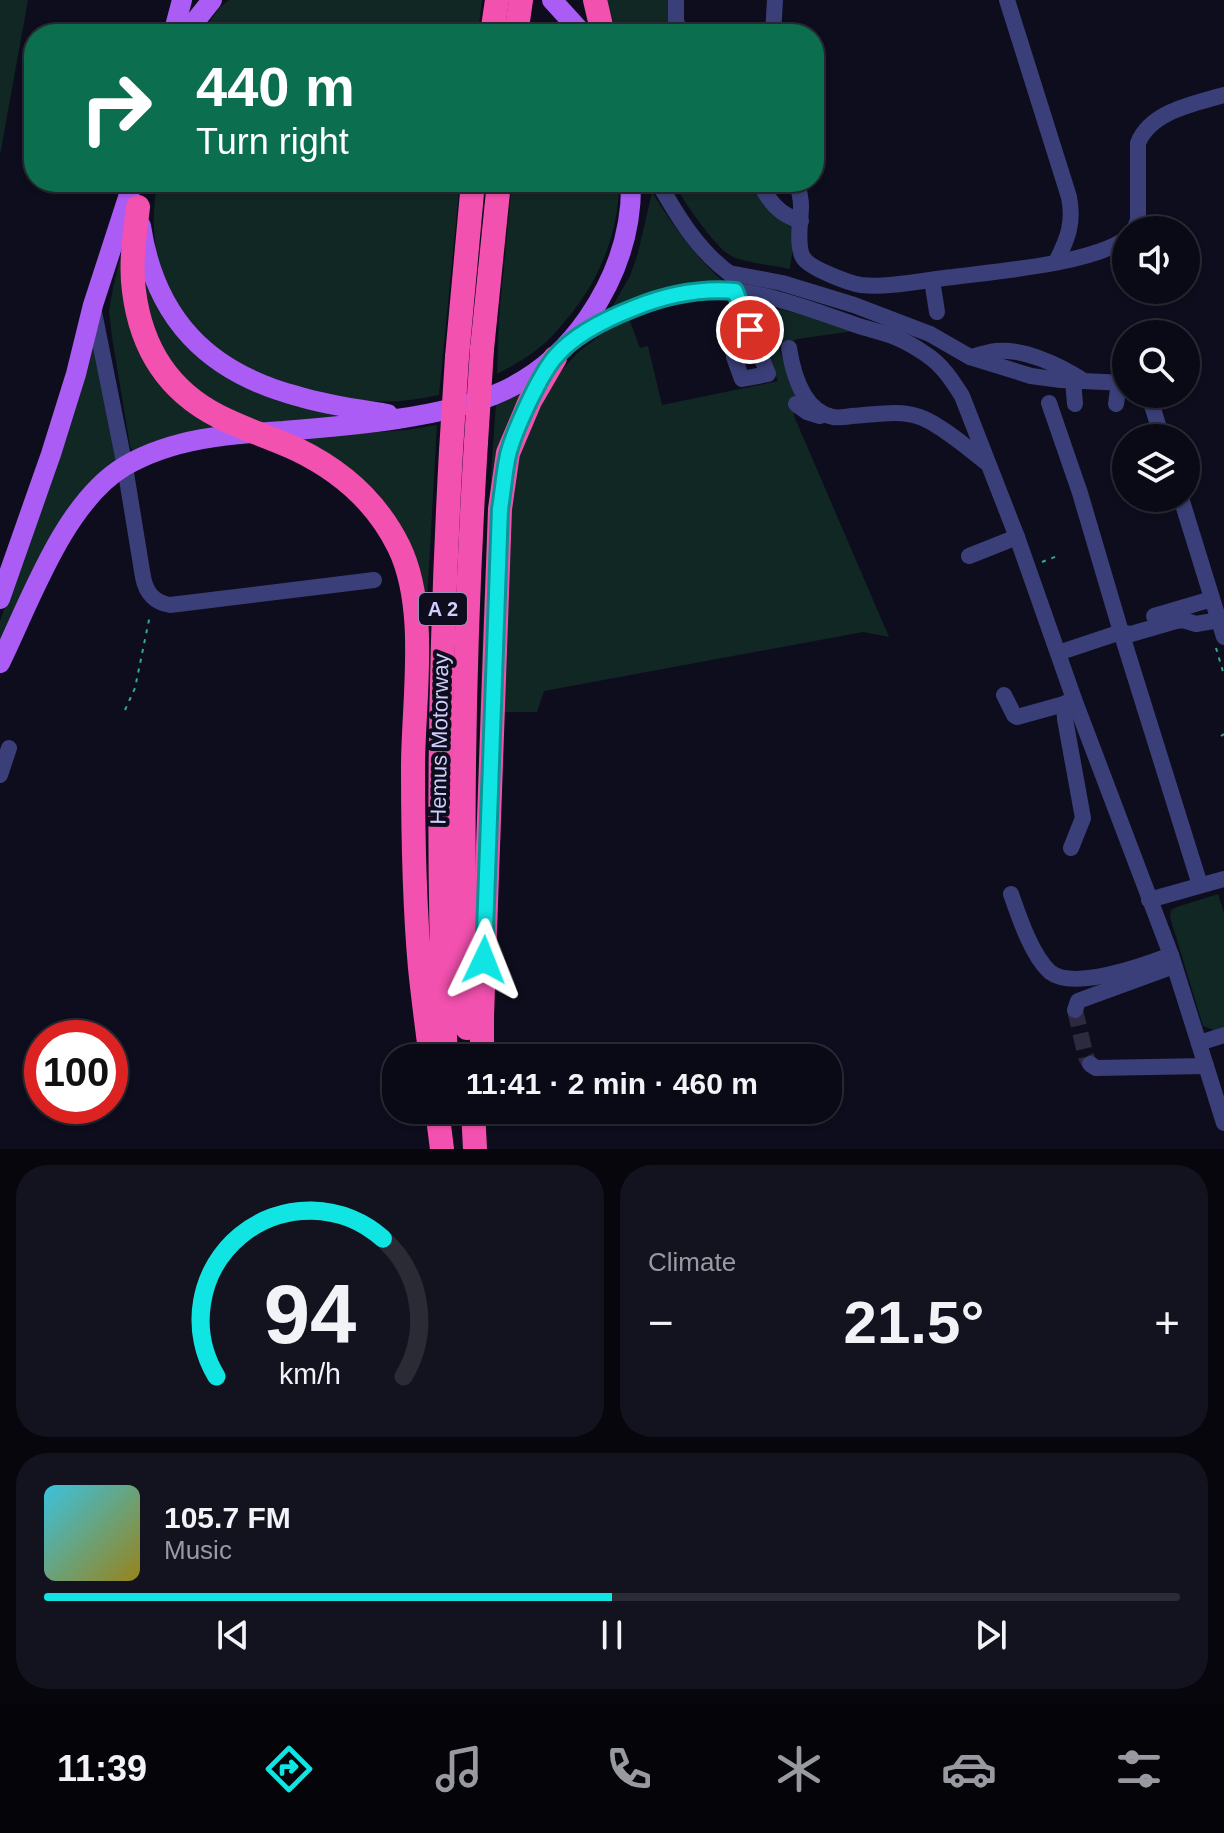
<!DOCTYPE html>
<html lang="en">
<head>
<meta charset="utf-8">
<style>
	:root { --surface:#0a0a16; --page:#13131f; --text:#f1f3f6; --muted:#999aa1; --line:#2a2b35; --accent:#10e5e4 }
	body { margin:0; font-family:Helvetica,sans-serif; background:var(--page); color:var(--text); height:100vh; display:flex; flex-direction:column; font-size:30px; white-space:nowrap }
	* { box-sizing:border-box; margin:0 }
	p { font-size:26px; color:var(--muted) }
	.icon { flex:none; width:44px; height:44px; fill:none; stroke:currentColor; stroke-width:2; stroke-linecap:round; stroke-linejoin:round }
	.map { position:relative; height:1149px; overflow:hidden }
	.sheet { display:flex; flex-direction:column; gap:16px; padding:16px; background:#06060c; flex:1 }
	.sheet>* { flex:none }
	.guide { position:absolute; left:24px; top:24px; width:800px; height:168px; border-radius:32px; box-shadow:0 2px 6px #0004,0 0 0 2px var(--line); background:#0b6e4f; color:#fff; overflow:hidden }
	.tools { position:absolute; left:1112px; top:216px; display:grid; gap:16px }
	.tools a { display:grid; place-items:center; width:88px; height:88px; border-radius:50%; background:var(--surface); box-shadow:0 2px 6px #0004,0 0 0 2px var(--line); font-size:40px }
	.speed { position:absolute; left:24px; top:1020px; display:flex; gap:16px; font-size:40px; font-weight:700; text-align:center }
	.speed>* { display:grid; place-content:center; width:104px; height:104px; border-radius:50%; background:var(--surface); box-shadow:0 2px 6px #0004,0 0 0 2px var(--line); line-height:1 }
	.speed .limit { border:12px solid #d22; background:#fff; color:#111 }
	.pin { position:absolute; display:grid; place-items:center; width:68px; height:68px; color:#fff; margin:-34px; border:4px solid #fff; border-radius:50%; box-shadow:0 2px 8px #0007 }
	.me { position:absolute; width:88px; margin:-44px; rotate:2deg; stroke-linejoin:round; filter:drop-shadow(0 0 6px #0008) }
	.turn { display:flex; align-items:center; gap:28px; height:168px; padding:0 40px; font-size:36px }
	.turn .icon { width:104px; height:104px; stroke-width:2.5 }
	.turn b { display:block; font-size:56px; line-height:68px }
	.big { font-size:60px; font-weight:700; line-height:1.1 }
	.sheet .widget { flex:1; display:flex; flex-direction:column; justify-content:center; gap:12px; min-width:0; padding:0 28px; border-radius:32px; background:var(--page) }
	.sheet .dial { align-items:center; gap:0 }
	.dial svg { height:208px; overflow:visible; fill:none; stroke:var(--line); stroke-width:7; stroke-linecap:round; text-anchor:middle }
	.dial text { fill:var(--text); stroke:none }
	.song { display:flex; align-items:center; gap:24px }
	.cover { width:96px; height:96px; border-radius:12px; background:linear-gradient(135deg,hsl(190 70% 55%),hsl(50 70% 35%)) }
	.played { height:8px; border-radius:4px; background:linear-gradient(90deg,var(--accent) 50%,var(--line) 50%) }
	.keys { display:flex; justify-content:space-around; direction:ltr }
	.heat { display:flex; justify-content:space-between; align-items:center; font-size:44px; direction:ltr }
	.sheet .tiles { flex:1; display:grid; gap:16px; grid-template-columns:1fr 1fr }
	.widget:last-child { grid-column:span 2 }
	.trip { position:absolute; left:382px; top:1044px; width:460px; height:80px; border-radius:32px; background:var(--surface); box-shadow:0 2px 6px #0004,0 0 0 2px var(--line); font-weight:700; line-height:80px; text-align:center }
	.tab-bar { display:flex; height:128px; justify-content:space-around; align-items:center; background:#040409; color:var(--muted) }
	.tab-bar .icon { width:56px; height:56px }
	.tab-bar .current { color:var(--accent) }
	.tab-bar b { font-size:36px; color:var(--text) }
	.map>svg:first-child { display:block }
	.green { fill:#112724 }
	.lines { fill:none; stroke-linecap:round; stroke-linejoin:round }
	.minor-tunnel { stroke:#2b2a3e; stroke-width:16; stroke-dasharray:16 8; stroke-linecap:butt }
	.path { stroke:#35a795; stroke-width:2; stroke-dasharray:4 6; stroke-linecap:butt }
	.minor { stroke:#3b3f79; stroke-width:16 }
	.major { stroke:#ab5cf4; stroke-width:20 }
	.highway { stroke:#f351af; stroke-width:24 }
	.highway-bridge { stroke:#f351af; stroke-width:24 }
	.route-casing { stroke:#0a9594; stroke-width:20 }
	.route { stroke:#10e5e4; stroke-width:14 }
	.labels { text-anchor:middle; stroke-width:8; stroke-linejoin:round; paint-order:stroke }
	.shield { fill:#0e0d1d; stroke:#9493b9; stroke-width:2 }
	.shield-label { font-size:20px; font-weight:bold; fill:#cecdfc }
	.street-label { font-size:22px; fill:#cecdfc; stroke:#0e0d1d }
</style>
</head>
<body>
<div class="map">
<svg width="1224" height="1149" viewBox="0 0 1224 1149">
	<rect width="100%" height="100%" fill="#0e0d1d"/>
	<g class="green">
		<polygon points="0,0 28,0 0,155"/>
		<polygon points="229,0 482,0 478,34 201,34 220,7"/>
		<polygon points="606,0 668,0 674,34 618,34"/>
		<path d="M157 182H460L439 395C383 407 344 402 290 384 277 379 262 376 250 370 204 346 165 301 156 249 152 227 154 204 157 182Z"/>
		<path d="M512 182H619C619 234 599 281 566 320 558 329 550 340 540 347 527 358 512 366 497 374L499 317Z"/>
		<path d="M674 182H757L796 221 790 269C777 266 744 262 733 257 717 250 681 199 674 182Z"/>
		<path d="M652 192C673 226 695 257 726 284L612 311 611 309 630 276 638 253Z"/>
		<polygon points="134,199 142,337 238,429 134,453 130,446 112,337 109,311 113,288"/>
		<polygon points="143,259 183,338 357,418 268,425 237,416 194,390 164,356 147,312"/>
		<polygon points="745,300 861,330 797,339 778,347 797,394 794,416 889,637 863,632 544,691 537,712 499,712 514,469 548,387 577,353 601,335 629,318 640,348 648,346 662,405 778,381"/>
		<polygon points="94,344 116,461 0,644 0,621 45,495"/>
		<path d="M526 390 514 414 478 808C480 673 486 538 496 403Z"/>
		<polygon points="437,425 427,602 419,592 394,515 378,493 340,461 296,438 407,430"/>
		<polygon points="1218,894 1224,913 1224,1027 1214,1030 1203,1026 1170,917 1171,910 1177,907"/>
	</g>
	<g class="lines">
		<polyline class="minor-tunnel" points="1075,1010 1086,1057 1090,1064"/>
		<g class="path">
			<polyline points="1042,562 1060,555"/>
			<polyline points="1216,648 1224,675"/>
			<polyline points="125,710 135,688 150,615"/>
			<polyline points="1221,736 1224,734"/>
		</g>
		<g class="minor">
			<polyline points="676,0 676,20 680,34"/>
			<path d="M1007 0 1069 197C1074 223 1068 238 1056 262"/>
			<polyline points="773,34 775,0"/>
			<path d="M658 182C679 219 700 254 736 278"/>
			<path d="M759 182C769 201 779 215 801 221"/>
			<path d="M797 182C799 190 801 198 801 206 801 220 795 250 805 260 813 269 848 283 861 285 889 288 924 280 953 277 999 271 1089 264 1126 239"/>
			<path d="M1134 230 1138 220V143C1151 111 1194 104 1224 95"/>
			<polyline points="729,273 782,283 854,305 930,334 970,357 1031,376 1061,380 1126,383"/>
			<polyline points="932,280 937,312"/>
			<path d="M93 307 125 467 143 577C146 593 154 602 170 605L374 580"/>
			<path d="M576 339C613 316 655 294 700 290 754 286 809 309 859 326 871 330 883 332 895 337 905 341 917 348 927 355 942 365 952 380 962 396L1017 537 1074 699 1171 955 1224 1123"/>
			<path d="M789 348C793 373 803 411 833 417 839 418 846 417 852 416 874 415 899 409 920 417 940 424 970 450 987 463"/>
			<polyline points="734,357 742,379 768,374 735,291"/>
			<path d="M971 357C979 355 988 352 996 351 1023 348 1059 365 1081 379"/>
			<polyline points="1073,380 1075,404"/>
			<polyline points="1144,394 1151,402 1162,438"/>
			<polyline points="1049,403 1080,493 1121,632 1200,885"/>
			<polyline points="796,404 807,412 820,416"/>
			<polyline points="1116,404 1119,382"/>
			<polyline points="1181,498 1224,637"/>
			<polyline points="969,556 1017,537"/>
			<polyline points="1154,616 1212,599"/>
			<polyline points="1058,653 1121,632 1131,634 1176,621 1183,620 1196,624 1219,620"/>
			<polyline points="1004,695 1014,715 1017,717 1064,704"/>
			<polyline points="0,775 9,748"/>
			<polyline points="1071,848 1083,818 1065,719 1064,704 1074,699"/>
			<path d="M1011 894C1019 917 1032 956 1050 972 1074 991 1145 965 1171 955"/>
			<polyline points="1149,900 1224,879"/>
			<polyline points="1075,1010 1078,1001 1174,966"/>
			<polyline points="1199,1043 1224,1035"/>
			<polyline points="1090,1064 1096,1068 1206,1066"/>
		</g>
		<g class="major">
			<polyline points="552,0 583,34"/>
			<polyline points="173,34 182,0"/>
			<polyline points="185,34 212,0"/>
			<path d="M141 226C155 318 207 372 297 396 326 405 357 409 388 414"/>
			<polyline points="0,599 51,454 76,374 93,305 133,182"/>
			<path d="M0 663C30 602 64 502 125 466 173 438 229 434 283 431 321 428 359 425 397 419 478 407 540 388 588 318 616 277 632 232 631 182"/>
		</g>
		<g class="highway">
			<polyline points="595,0 603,34"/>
			<polyline points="492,34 497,0"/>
			<polyline points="516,34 521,0"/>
			<path d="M138 207C135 234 130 263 134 291 141 347 167 390 218 416 243 429 270 437 296 449 340 470 377 502 399 547 429 609 413 701 413 768 413 834 414 902 420 968 423 998 427 1028 431 1058"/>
			<polyline points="482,349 499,182"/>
			<polyline points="457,357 473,182"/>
			<path d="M467 1028C460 832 464 637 476 442"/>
			<path d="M446 1058C436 856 440 653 451 451"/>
			<polyline points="482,1058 482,1016 500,509 508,453 530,401 555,358"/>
			<polyline points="437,1110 442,1149"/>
			<polyline points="473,1110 475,1149"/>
		</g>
		<g class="highway-bridge">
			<polyline points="476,442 482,349"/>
			<polyline points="451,451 457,357"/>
		</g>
	</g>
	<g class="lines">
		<g class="route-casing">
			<path id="route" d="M484 960 500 509C503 491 504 473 508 455 514 431 540 374 556 356 575 334 606 319 634 308 666 295 700 288 735 291L750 330"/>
		</g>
		<use href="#route" class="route"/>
	</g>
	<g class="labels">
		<rect class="shield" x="419" y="593" width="48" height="32" rx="6"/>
		<g class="shield-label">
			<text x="443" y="616">A 2</text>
		</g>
		<g class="street-label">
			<text transform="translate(439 739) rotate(-89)" y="8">Hemus Motorway</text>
		</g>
	</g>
</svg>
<div class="tools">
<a><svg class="icon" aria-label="sound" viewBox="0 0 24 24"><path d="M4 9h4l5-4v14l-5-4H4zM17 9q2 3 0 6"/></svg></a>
<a><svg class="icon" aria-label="search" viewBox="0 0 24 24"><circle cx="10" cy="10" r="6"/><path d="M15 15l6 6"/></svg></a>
<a><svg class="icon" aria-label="layers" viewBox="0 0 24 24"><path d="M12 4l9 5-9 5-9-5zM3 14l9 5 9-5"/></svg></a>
</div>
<div class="speed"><div class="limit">100</div></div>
<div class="pin" style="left:750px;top:330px;background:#d93025"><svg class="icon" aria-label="arrive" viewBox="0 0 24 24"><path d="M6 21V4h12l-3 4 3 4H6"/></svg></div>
<svg class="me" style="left:484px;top:960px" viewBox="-20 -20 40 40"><path d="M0-17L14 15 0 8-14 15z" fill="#10e5e4" stroke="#fff" stroke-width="4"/></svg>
<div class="trip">11:41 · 2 min · 460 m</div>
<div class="guide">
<div class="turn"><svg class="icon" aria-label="right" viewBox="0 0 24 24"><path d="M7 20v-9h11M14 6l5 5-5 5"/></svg><div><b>440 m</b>Turn right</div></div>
</div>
</div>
<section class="sheet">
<div class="tiles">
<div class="widget dial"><svg viewBox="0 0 100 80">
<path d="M14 69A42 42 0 1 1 86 69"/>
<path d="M14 69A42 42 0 0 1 78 16" stroke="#10e5e4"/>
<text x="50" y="56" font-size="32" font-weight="700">94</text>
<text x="50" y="72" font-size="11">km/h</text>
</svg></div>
<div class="widget"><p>Climate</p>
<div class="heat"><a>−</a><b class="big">21.5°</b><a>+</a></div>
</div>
<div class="widget">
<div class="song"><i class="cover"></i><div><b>105.7 FM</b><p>Music</p></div></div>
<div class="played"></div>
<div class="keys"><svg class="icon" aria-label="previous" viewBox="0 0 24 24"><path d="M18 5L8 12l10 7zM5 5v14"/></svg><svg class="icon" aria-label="pause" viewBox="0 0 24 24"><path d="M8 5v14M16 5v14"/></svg><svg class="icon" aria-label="next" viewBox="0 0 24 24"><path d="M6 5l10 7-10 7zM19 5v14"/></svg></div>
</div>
</div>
</section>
<nav class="tab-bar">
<b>11:39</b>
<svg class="icon current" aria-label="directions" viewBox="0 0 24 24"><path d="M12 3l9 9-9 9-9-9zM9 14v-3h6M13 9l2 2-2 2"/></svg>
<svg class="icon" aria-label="music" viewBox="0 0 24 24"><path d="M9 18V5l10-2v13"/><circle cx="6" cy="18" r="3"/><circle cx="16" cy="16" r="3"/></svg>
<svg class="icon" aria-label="phone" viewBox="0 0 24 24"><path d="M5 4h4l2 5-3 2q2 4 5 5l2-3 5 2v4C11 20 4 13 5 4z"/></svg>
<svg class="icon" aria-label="climate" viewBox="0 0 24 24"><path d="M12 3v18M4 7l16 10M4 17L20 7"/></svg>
<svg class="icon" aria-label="car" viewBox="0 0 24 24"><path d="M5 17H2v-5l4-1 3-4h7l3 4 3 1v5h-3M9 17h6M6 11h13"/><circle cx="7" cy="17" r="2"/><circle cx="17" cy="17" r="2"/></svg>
<svg class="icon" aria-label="filters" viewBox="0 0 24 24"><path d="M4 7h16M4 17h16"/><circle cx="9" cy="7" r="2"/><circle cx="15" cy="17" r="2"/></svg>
</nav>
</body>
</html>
